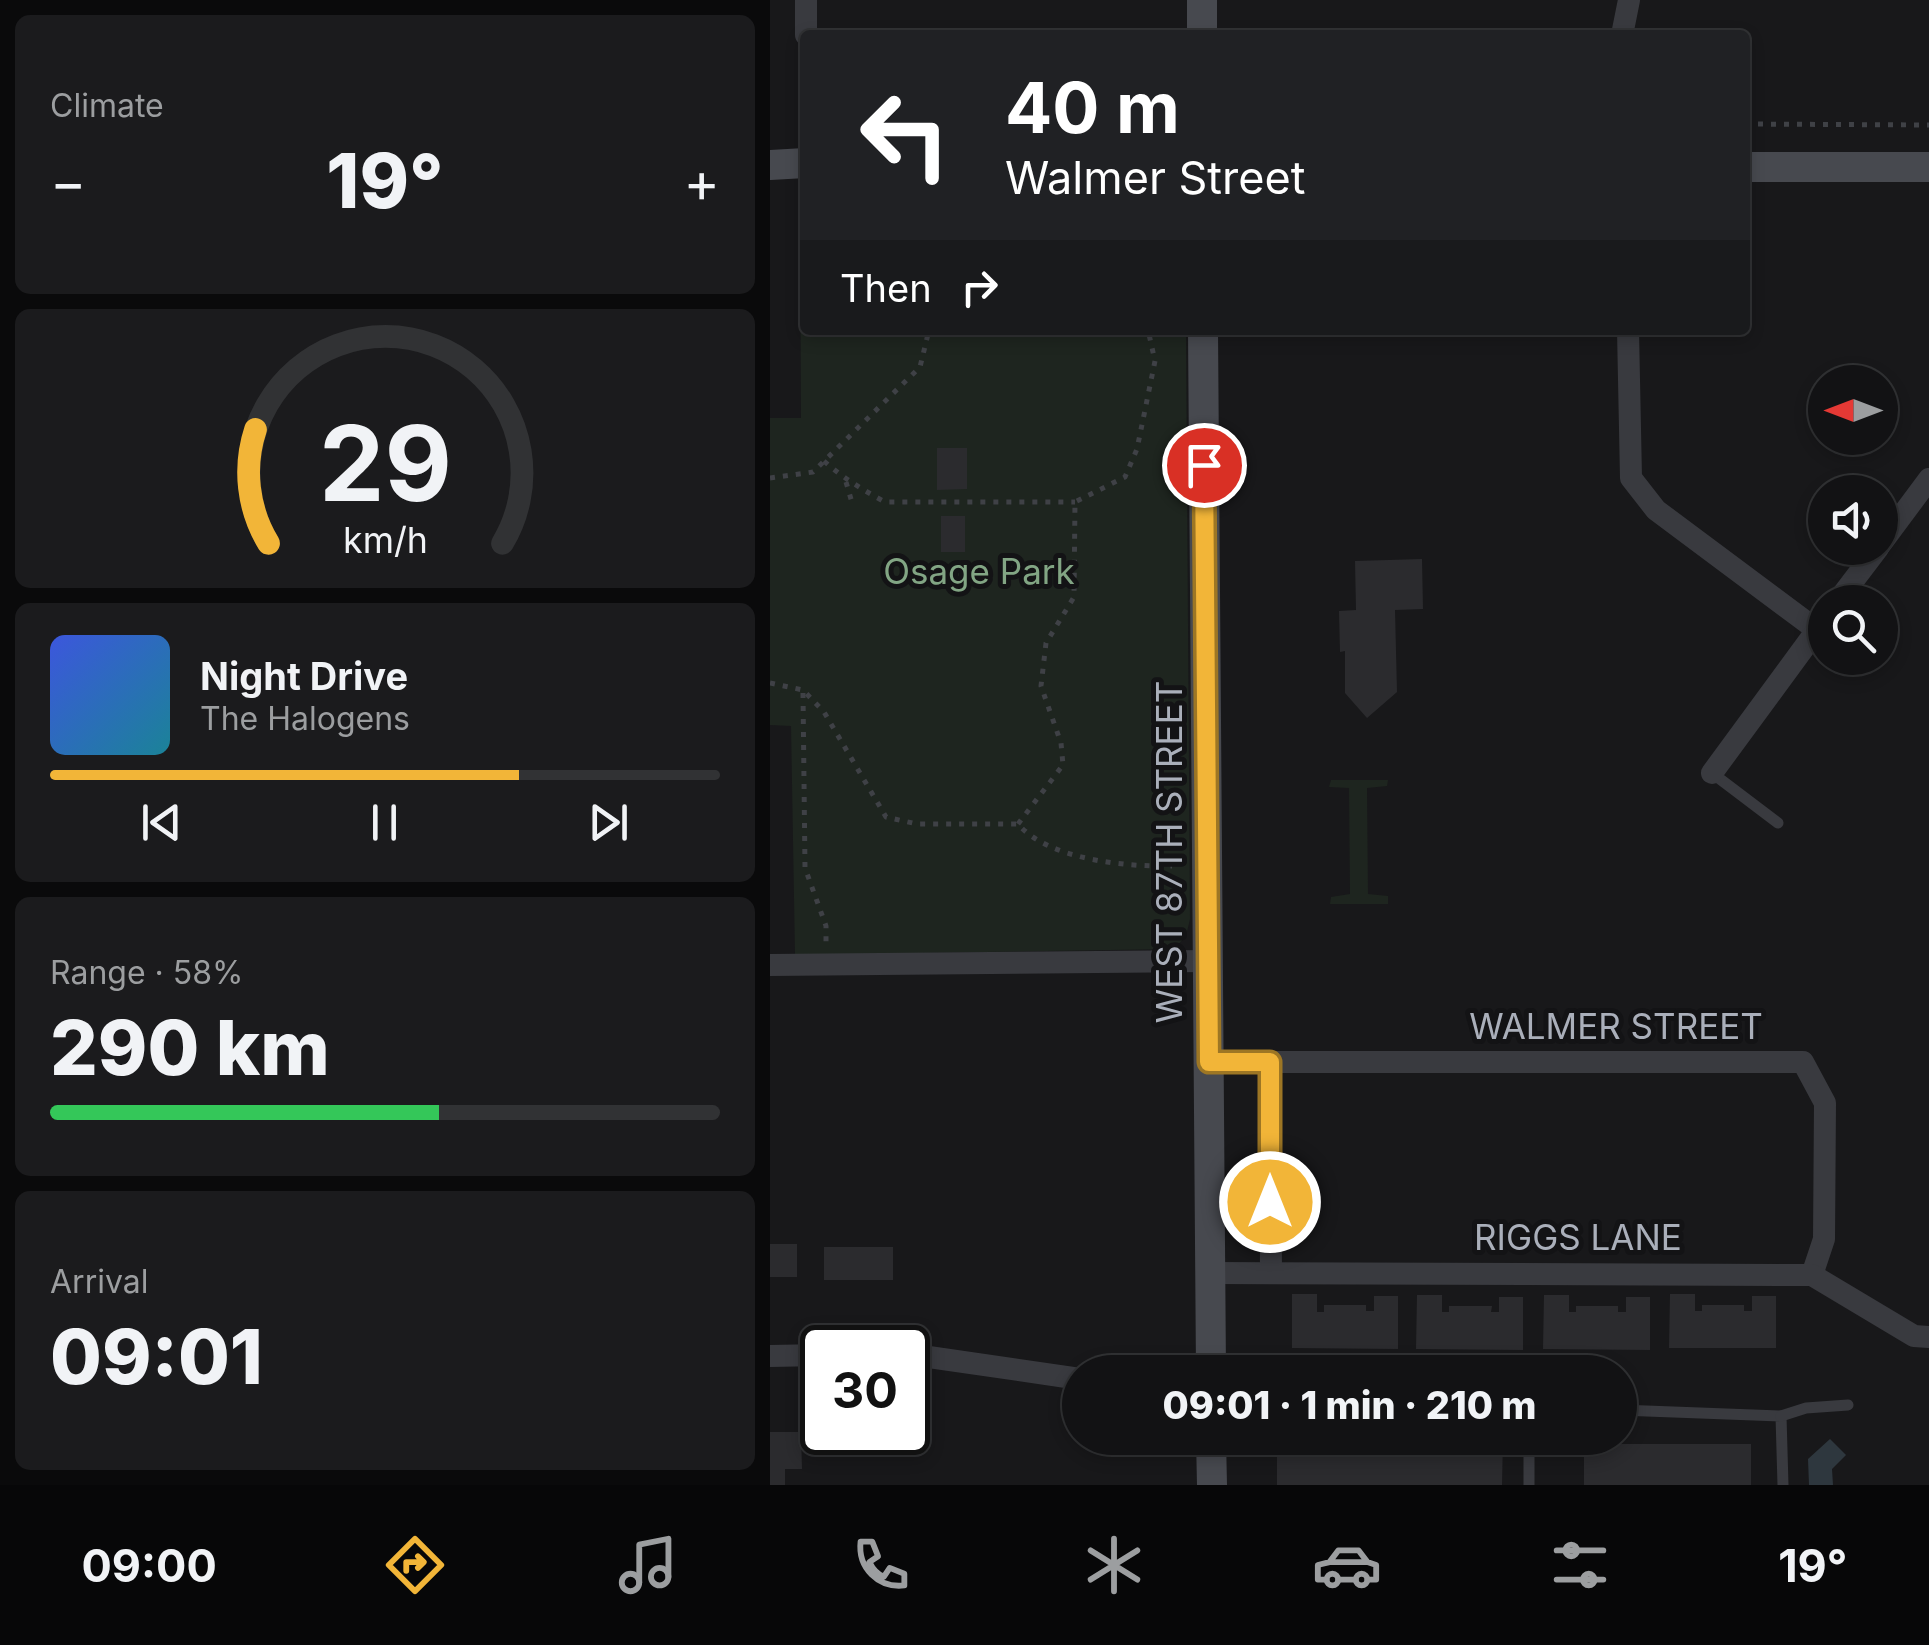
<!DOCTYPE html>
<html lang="en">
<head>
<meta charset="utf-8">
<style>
	:root { --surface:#121214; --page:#1b1b1d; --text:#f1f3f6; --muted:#9c9ea0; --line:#313234; --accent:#f2b538 }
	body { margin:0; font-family:Inter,sans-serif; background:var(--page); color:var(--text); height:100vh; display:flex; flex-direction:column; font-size:38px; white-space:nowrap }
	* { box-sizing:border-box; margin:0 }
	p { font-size:32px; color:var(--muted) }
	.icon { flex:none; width:55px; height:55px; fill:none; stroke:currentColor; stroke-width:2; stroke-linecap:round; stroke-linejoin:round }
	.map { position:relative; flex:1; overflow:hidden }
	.sheet { display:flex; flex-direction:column; gap:15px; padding:15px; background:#0a0a0b; width:770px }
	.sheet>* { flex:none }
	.banner { position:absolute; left:30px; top:30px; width:950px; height:305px; border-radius:10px; box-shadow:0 5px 15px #0003,0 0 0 2px var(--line); background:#202124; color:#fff; overflow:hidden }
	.needle { width:65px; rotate:270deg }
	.controls { position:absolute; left:1038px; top:365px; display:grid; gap:20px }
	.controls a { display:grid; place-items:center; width:90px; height:90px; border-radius:50%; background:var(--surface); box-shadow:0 5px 15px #0003,0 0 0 2px var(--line); font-size:50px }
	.speed { position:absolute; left:30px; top:1325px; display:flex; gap:20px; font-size:50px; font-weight:700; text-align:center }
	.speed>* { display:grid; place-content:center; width:130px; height:130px; border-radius:50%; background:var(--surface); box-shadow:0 5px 15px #0003,0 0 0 2px var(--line); line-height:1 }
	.speed .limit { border:5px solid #111; border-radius:15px; background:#fff; color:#111 }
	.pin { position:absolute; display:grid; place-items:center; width:85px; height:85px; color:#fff; margin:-42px; border:5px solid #fff; border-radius:50%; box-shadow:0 2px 10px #0007 }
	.me { position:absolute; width:110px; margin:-55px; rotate:0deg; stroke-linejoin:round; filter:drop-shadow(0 0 8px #0008) }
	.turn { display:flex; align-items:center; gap:35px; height:210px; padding:0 40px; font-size:45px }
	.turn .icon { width:130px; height:130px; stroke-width:2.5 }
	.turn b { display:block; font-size:70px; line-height:85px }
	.then { display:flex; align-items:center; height:95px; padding:0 40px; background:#0003; gap:20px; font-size:38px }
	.big { font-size:75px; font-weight:800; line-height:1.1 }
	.sheet .tile { flex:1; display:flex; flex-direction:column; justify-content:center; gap:15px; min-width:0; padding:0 35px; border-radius:15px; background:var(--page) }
	.sheet .dial { align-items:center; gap:0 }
	.dial svg { height:260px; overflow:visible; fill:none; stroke:var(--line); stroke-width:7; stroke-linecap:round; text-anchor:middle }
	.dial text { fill:var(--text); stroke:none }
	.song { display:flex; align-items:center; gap:30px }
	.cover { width:120px; height:120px; border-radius:15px; background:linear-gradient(135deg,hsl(230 70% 55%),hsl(190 70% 35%)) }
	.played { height:10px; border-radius:5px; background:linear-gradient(90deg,var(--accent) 70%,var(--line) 70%) }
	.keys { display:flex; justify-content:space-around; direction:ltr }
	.heat { display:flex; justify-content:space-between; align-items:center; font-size:55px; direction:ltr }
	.charge { height:15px; border-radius:8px; background:linear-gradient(90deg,#34c759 58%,var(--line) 0) }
	.trip { position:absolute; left:292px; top:1355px; width:575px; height:100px; border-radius:50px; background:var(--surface); box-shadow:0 5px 15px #0003,0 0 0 2px var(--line); font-weight:800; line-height:100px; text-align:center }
	.tabs { display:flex; height:160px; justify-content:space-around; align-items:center; background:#070708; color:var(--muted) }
	.tabs .icon { width:70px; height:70px }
	.tabs .current { color:var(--accent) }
	.tabs b { font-size:45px; color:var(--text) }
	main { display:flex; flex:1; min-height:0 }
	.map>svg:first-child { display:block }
	.green { fill:#1e251f }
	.water { fill:#2e373e }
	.building { fill:#2b2b2e }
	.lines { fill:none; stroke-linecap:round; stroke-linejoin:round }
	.path { stroke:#3f4146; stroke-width:5; stroke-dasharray:5 8; stroke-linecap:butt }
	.lane { stroke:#393a3f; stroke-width:11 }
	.street { stroke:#393a3f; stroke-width:22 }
	.secondary { stroke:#47494f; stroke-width:30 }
	.route-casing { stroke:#9d7624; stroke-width:25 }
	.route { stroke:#f2b538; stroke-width:18 }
	.labels { text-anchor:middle; stroke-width:10; stroke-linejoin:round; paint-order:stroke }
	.park-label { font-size:35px; fill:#82a584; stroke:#131315 }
	.street-label { font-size:35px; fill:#aaafba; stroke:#131315 }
</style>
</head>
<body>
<main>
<section class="sheet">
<div class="tile"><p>Climate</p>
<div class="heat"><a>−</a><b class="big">19°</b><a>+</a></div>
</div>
<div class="tile dial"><svg viewBox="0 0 100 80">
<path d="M14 69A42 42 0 1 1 86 69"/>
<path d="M14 69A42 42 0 0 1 10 34" stroke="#f2b538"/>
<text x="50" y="56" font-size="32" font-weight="700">29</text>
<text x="50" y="72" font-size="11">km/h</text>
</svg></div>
<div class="tile">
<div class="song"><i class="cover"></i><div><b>Night Drive</b><p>The Halogens</p></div></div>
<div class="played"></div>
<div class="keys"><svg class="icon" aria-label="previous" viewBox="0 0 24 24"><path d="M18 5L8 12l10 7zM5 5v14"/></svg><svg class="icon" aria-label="pause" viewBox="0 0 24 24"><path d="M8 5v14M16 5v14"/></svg><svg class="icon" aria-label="next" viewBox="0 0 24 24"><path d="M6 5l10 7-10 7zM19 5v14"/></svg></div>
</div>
<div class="tile"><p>Range · 58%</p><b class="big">290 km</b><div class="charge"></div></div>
<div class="tile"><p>Arrival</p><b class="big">09:01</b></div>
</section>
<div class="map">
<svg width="1159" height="1485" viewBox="0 0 1159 1485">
	<rect width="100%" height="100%" fill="#18181a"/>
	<g class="green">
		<polygon points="30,182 35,182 35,330 416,330 420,919 416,936 404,949 25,955 21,726 0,725 0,418 31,418"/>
		<polygon points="561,780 618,780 617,786 597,788 598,894 618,896 618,904 560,904 561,897 580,894 579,788 559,787"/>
	</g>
	<polygon class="water" points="1060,1439 1076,1455 1062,1469 1063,1485 1039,1485 1038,1459"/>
	<g class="building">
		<polygon points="167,448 197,448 197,489 167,490"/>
		<rect x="171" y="516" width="24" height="36"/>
		<polygon points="652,559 653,609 625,610 627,692 597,718 575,693 575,651 570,652 569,611 586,610 585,561"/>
		<rect x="0" y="1244" width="27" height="33"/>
		<rect x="54" y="1247" width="69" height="33"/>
		<polygon points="522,1294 547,1294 547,1312 554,1312 554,1305 596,1305 596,1311 604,1311 604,1296 628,1296 628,1349 522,1348"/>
		<polygon points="900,1294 925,1294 925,1311 932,1311 932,1305 974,1305 974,1311 982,1311 982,1296 1006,1296 1006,1348 899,1348"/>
		<polygon points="647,1295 672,1295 672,1312 679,1312 679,1306 722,1306 721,1312 729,1312 729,1297 753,1297 753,1350 646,1349"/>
		<polygon points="774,1295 799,1295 799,1312 806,1312 806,1306 848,1306 848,1312 856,1312 856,1297 880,1297 880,1350 773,1349"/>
		<polygon points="0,1432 31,1432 32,1469 15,1469 15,1485 0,1485"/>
		<polygon points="507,1438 548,1438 548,1447 701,1448 701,1438 733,1438 732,1485 507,1485"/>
		<rect x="814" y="1444" width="167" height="41"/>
	</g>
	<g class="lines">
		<g class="path">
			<polyline points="975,124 1159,125"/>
			<path d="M54 461C73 478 93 490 115 502H305"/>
			<polyline points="0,478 43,472 150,367 159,330"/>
			<polyline points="76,482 83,506"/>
			<path d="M0 683 33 690 54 712 116 817 147 824H248C279 860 357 867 402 866"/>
			<polyline points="33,693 35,868 56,926 56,943"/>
			<polyline points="248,824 293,765 291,743 271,686 276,643 304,597 305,502 355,477 367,449 385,361 378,330"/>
		</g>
		<g class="lane">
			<polyline points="942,773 1008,823"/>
			<polyline points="850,1410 1011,1416 1013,1485"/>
			<polyline points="1011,1416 1036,1408 1078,1405"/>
			<polyline points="759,1485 759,1438"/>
		</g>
		<g class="street">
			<polyline points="36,0 36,35"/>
			<polyline points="852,35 859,0"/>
			<polyline points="858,330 861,478 886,510 1047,630"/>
			<polyline points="1110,545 1159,479"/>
			<polyline points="1067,602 1108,548"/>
			<polyline points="942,773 1055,619"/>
			<polyline points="0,965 438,961"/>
			<polyline points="439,1062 1033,1062 1055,1103 1054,1239 1042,1275"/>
			<polyline points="500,1062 501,1273"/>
			<polyline points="441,1273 1042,1275 1144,1336 1159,1337"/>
			<polyline points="138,1354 310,1379"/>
			<polyline points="0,1356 52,1355"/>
		</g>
		<g class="secondary">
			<polyline points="432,0 432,35"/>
			<polyline points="0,165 35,163"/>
			<polyline points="975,167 1159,167"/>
			<polyline points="433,330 441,1372"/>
			<polyline points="441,1438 442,1485"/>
		</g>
	</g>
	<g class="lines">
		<g class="route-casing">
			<polyline id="route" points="434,465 439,1062 500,1062 500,1202"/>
		</g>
		<use href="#route" class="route"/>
	</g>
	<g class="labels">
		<g class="park-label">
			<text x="209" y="584">Osage Park</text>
		</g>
		<g class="street-label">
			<text transform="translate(400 852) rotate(-90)" y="12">WEST 87TH STREET</text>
			<text x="846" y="1039">WALMER STREET</text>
			<text x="808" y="1250">RIGGS LANE</text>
		</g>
	</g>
</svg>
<div class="controls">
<a><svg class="needle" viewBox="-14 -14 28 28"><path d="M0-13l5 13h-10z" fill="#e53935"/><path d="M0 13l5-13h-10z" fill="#9c9ea0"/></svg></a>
<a><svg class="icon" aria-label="sound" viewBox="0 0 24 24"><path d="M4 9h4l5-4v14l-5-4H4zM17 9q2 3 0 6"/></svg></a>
<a><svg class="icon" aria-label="search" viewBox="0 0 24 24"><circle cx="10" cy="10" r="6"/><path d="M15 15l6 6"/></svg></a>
</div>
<div class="speed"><div class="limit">30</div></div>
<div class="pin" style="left:434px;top:465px;background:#d93025"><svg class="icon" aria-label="arrive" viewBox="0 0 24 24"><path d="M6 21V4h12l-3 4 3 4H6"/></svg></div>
<svg class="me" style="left:500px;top:1202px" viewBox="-20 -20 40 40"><circle r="17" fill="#f2b538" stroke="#fff" stroke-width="3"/><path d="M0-11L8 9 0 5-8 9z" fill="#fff"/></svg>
<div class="trip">09:01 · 1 min · 210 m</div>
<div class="banner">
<div class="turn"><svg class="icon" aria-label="left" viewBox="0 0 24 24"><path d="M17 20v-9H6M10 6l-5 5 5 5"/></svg><div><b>40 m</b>Walmer Street</div></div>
<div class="then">Then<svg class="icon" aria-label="right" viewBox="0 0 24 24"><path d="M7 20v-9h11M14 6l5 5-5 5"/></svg></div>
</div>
</div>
</main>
<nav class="tabs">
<b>09:00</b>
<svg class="icon current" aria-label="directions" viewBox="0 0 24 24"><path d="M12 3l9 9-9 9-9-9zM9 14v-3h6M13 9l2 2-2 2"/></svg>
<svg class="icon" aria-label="music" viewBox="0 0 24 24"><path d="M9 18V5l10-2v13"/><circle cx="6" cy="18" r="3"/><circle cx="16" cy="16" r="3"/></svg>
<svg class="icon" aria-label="phone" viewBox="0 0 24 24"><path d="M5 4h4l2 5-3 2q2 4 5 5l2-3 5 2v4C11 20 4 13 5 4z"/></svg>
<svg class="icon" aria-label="climate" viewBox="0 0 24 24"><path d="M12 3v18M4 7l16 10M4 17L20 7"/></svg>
<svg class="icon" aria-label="car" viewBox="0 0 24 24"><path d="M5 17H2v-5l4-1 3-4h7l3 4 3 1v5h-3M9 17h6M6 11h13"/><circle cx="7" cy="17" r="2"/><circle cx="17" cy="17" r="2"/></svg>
<svg class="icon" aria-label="filters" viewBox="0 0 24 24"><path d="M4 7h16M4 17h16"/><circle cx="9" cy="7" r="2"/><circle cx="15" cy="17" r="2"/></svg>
<b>19°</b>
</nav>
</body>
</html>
